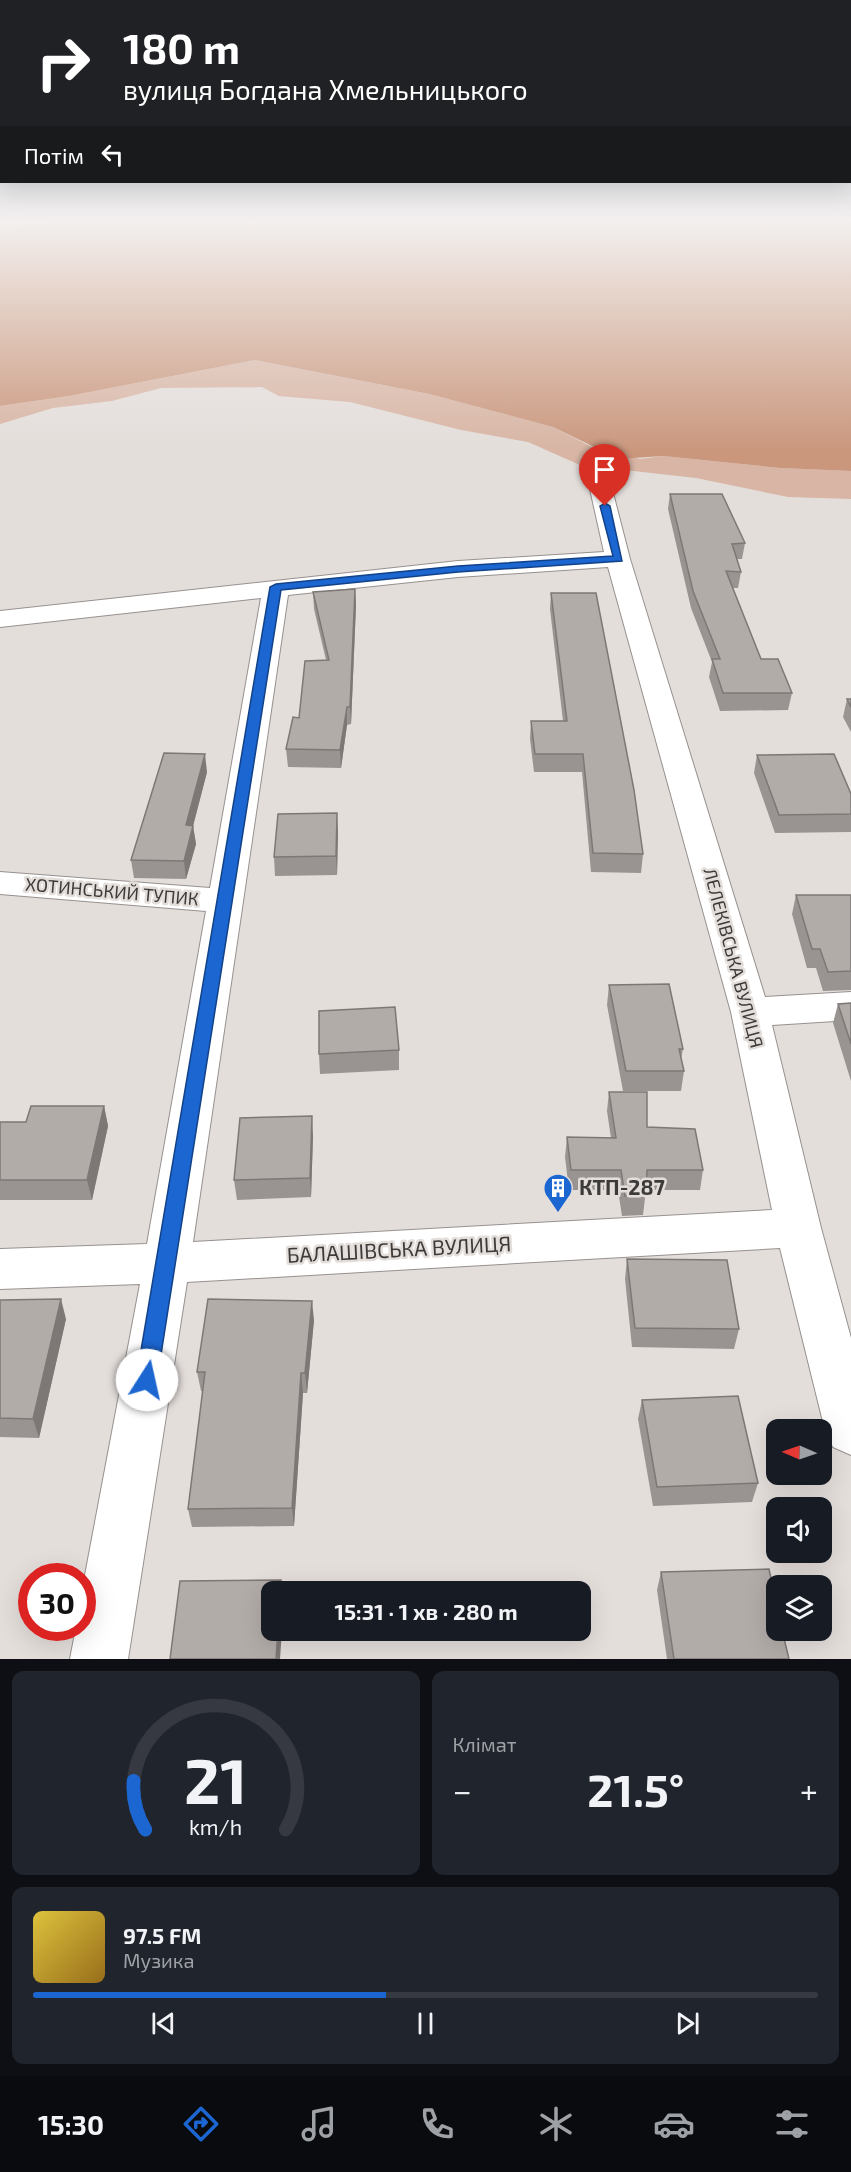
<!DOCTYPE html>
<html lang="uk">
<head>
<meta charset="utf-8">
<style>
	:root { --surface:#171b24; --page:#20242c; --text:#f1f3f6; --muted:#9ea1a6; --line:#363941; --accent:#1c66d1 }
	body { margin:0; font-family:"Exo 2",sans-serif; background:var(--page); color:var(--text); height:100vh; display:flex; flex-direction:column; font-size:22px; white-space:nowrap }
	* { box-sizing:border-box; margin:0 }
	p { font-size:20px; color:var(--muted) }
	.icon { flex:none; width:33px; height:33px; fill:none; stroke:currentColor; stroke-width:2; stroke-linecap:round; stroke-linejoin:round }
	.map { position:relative; height:1659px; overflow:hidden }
	.sheet { display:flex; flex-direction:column; gap:12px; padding:12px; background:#0d0f14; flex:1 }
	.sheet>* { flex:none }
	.guide { position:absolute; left:0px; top:0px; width:852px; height:183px; box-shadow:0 6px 24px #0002; background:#202124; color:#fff; overflow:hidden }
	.needle { width:39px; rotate:272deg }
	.tools { position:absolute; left:766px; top:1419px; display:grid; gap:12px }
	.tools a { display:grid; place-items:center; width:66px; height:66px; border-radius:12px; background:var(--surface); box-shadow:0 6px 24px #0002; font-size:30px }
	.speed { position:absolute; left:18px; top:1563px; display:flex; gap:12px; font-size:30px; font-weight:700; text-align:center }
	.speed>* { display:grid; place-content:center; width:78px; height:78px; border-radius:50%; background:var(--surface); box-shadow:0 6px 24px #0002; line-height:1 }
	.speed .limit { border:9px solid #d22; background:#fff; color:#111 }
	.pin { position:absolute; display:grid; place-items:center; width:51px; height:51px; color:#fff; margin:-62px -26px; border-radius:50% 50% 50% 0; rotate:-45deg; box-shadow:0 0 6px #0007 }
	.pin .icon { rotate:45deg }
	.me { position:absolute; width:66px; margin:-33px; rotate:10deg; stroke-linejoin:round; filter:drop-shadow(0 0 4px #0008) }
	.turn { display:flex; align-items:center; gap:21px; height:126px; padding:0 24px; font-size:27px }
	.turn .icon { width:78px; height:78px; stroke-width:2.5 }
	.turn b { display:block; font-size:42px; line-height:51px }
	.then { display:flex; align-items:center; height:57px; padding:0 24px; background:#0003; gap:12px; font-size:22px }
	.big { font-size:45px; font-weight:700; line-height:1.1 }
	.sheet .widget { flex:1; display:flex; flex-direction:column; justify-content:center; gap:9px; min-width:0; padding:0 21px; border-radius:12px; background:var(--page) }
	.sheet .dial { align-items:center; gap:0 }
	.dial svg { height:156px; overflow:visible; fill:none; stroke:var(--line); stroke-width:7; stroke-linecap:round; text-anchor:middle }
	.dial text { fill:var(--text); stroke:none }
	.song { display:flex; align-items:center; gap:18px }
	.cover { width:72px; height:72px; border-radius:9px; background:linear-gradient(135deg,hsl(50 70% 55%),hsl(40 70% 35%)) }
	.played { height:6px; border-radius:3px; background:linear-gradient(90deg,var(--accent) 45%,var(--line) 45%) }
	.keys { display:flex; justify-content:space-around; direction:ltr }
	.heat { display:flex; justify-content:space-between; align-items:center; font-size:33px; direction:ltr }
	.sheet .tiles { flex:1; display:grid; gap:12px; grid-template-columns:1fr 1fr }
	.widget:last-child { grid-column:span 2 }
	.trip { position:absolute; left:261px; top:1581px; width:330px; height:60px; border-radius:12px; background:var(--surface); box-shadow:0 6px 24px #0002; font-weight:700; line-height:60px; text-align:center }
	.tab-bar { display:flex; height:96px; justify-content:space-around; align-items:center; background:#090b0e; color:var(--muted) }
	.tab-bar .icon { width:42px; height:42px }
	.tab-bar .current { color:var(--accent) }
	.tab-bar b { font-size:27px; color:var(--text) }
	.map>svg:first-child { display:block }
	.green { fill:#d8b5a4 }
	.water { fill:#ca977d }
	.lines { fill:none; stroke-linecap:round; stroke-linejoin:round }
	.minor-casing { stroke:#97918f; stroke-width:2 }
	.minor { fill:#fff; fill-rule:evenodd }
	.wall { fill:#999491 }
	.shaded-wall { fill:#7d7876 }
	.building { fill:#b2aca9; stroke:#7d7876; stroke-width:1.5 }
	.route { fill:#1c66d1; stroke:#124288; stroke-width:1.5 }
	.labels { text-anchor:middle; stroke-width:5; stroke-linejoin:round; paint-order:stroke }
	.street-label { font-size:18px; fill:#3d3b3a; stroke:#e4dedb }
	.near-poi-label { font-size:21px; font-weight:bold; fill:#3d3b3a; stroke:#e4dedb; text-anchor:start }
	.near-street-label { font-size:21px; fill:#3d3b3a; stroke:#e4dedb }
</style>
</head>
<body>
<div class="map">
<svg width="851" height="1659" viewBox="0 0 851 1659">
	<rect width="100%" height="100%" fill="#e4dedb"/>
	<g class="green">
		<polygon points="0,219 69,219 61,223 0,230"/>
		<polygon points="255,360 429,394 553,427 590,446 640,459 663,456 780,468 851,471 851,499 788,497 696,478 580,465 528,442 461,430 350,402 279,396 262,387 161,388 112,401 53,408 0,424 0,406 69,396"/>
	</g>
	<polygon class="water" points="69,219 851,219 851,471 780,468 663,456 619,459 553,427 429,394 255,360 69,396 0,406 0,230 60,223"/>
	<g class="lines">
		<g class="minor-casing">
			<path id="minor" d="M601 482 609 484 612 489 630 559 765 997 851 992V1020L772 1025 821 1228 851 1338V1455L833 1447 825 1430 780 1248 187 1282 128 1659H70L76 1628H82V1591L140 1284 0 1289V1249L147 1244 206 911 0 894V872L210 888 261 598 0 627V611L458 561 604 552 590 489 593 484ZM608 567 731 1012 772 1210 193 1242 288 595 458 577Z"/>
		</g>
		<use href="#minor" class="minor"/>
	</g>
	<g class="wall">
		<polygon points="670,494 745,543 742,559 737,559 741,572 738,588 732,588 761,659 792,693 788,710 720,711 709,677 712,662 691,608 668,509"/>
		<polygon points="355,589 356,605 351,724 347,725 341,768 288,767 286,749 299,718 326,660 314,609 313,592"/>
		<polygon points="551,593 643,854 641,873 591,872 582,772 534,772 530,739 531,721 563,721 550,609"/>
		<polygon points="847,699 851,699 851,732 843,717"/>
		<polygon points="757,755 851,794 851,832 775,833 754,773"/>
		<polygon points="207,772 193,826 196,844 186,879 134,878 131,860"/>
		<polygon points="338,831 337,875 275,876 274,857"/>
		<polygon points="796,895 851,895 851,990 823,991 816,968 807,968 792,914"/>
		<polygon points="609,985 683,1049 681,1059 684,1071 681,1091 623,1091 607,1005"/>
		<polygon points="851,1003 851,1081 833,1023 838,1004"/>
		<polygon points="399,1050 399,1070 320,1074 319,1054"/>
		<polygon points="609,1092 647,1127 703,1170 700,1190 646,1190 643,1215 622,1216 618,1190 569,1190 565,1157 567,1137 611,1138 607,1111"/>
		<polygon points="104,1106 108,1126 92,1200 0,1200 0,1122 26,1122"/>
		<polygon points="313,1136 311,1197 237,1200 234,1180"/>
		<polygon points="627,1259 739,1329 734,1349 632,1347 625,1279"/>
		<polygon points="0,1300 66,1319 39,1438 0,1437"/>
		<polygon points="314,1320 307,1393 303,1393 294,1526 192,1527 188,1509 203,1391 201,1391 197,1372"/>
		<polygon points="642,1400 758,1483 752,1502 653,1506 638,1419"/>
		<polygon points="661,1572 789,1659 667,1659 657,1590"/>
	</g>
	<g class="shaded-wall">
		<polygon points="355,589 356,605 351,724 350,707"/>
		<polygon points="347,707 347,725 341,768 340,750"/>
		<polygon points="205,754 207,772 193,826 196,844 186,879 184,861 186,825"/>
		<polygon points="337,813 338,831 337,875 336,856"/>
		<polygon points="104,1106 108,1126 92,1200 87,1180"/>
		<polygon points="312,1116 313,1136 311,1197 310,1178"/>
		<polygon points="61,1299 66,1319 39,1438 33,1419"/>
		<polygon points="312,1301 314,1320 307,1393 305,1373"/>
		<polygon points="301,1373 303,1393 294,1526 292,1508"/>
		<polygon points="278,1630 282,1630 280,1659 276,1659"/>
	</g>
	<g class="building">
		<polygon points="670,494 722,494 745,543 732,544 741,572 726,571 761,659 778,659 792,693 723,693 712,659 720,659 693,591"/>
		<polygon points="355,589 350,707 347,707 340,750 286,749 293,717 299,718 305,661 329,660 313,592"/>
		<polygon points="551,593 596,593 634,790 643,854 593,853 583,754 535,754 531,721 567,721"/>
		<polygon points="847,699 851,699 851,707"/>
		<polygon points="164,753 205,754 186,825 193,826 184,861 131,860"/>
		<polygon points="834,754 851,794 851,814 779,815 757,755"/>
		<polygon points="337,813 336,856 274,857 278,814"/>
		<polygon points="796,895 851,895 851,971 828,972 820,949 812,949"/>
		<polygon points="669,984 683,1049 679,1049 684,1071 626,1071 609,985"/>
		<polygon points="851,1003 851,1044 838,1004"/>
		<polygon points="395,1007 399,1050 319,1054 319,1011"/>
		<polygon points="609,1092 647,1092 647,1127 695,1129 703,1170 647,1170 646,1195 625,1196 621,1170 571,1170 567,1137 616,1138"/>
		<polygon points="31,1106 104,1106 87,1180 0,1180 0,1122 26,1122"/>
		<polygon points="312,1116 310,1178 234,1180 240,1118"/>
		<polygon points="627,1259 727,1260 739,1329 635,1328"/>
		<polygon points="61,1299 33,1419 0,1418 0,1300"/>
		<polygon points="208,1299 312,1301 305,1373 301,1373 292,1508 188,1509 205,1372 197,1372"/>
		<polygon points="738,1396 758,1483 657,1487 642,1400"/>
		<polygon points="769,1569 777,1606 777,1630 782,1630 789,1659 674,1659 661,1572"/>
		<polygon points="281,1580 281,1592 272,1592 272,1630 278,1630 276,1659 170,1659 180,1581"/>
	</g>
	<linearGradient id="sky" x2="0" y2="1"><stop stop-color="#9ca8bd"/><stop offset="0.49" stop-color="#f3f0ef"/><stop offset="1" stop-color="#f3f0ef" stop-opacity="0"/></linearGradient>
	<rect width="851" height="451" fill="url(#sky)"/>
	<polygon class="route" points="605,503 610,506 622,561 458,572 281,590 157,1380 154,1386 147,1389 139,1386 136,1380 270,587 276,584 458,566 613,556 600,506"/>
	<defs>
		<g id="building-pin" transform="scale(1.5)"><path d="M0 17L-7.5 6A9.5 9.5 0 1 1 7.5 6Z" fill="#1c66d1" stroke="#e4dedb"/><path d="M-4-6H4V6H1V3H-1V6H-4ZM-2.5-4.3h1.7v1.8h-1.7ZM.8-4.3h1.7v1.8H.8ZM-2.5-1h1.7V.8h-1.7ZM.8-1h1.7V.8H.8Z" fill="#fff"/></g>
	</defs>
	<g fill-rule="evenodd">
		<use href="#building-pin" x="558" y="1188"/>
	</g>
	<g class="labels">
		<g class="street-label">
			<text transform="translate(112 892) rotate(5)" y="6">ХОТИНСЬКИЙ ТУПИК</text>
			<text transform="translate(733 958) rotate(75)" y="6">ЛЕЛЕКІВСЬКА ВУЛИЦЯ</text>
		</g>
		<g class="near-poi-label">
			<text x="579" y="1195">КТП-287</text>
		</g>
		<g class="near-street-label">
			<text transform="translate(399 1250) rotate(-3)" y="7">БАЛАШІВСЬКА ВУЛИЦЯ</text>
		</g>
	</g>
</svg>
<div class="tools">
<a><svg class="needle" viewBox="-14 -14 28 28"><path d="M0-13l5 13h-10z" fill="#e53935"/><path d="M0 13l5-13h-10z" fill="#9ea1a6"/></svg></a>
<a><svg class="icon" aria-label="sound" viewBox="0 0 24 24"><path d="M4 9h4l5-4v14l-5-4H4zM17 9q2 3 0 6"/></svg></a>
<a><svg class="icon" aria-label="layers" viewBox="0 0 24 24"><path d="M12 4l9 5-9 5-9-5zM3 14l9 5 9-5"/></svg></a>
</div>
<div class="speed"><div class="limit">30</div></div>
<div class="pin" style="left:605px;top:506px;background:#d93025"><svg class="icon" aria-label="arrive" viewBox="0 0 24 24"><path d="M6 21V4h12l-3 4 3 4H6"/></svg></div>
<svg class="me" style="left:147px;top:1380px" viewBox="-20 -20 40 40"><circle r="19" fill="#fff"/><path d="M0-13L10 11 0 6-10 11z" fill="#1c66d1"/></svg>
<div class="trip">15:31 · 1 хв · 280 m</div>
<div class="guide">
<div class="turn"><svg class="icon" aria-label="right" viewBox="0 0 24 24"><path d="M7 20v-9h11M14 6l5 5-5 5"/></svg><div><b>180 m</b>вулиця Богдана Хмельницького</div></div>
<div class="then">Потім<svg class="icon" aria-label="left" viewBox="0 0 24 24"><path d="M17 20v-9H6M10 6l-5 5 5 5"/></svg></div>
</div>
</div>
<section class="sheet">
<div class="tiles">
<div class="widget dial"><svg viewBox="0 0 100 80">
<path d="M14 69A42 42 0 1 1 86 69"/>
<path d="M14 69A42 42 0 0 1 8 44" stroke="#1c66d1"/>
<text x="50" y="56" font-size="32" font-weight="700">21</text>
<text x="50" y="72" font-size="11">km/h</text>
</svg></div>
<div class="widget"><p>Клімат</p>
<div class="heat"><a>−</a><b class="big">21.5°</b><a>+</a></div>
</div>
<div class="widget">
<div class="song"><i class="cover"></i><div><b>97.5 FM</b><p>Музика</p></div></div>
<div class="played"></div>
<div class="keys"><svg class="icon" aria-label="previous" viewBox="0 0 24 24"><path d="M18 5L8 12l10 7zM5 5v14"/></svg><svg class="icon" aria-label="pause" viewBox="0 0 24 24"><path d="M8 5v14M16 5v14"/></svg><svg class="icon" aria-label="next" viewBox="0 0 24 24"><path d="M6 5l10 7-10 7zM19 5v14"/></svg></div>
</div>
</div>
</section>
<nav class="tab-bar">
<b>15:30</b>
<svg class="icon current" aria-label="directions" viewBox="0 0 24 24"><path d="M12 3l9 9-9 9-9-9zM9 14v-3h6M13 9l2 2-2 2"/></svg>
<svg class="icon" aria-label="music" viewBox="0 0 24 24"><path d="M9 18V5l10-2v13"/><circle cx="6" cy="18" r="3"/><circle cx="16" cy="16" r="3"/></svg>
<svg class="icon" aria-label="phone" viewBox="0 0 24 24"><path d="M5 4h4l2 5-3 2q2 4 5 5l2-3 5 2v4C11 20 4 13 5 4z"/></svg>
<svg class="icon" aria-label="climate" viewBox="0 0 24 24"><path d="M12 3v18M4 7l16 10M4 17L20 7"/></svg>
<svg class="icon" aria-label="car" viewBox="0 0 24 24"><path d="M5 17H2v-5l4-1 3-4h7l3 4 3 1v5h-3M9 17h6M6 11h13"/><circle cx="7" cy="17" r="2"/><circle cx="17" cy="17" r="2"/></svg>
<svg class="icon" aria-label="filters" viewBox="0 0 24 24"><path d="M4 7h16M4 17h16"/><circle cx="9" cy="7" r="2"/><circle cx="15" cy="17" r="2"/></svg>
</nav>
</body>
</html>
